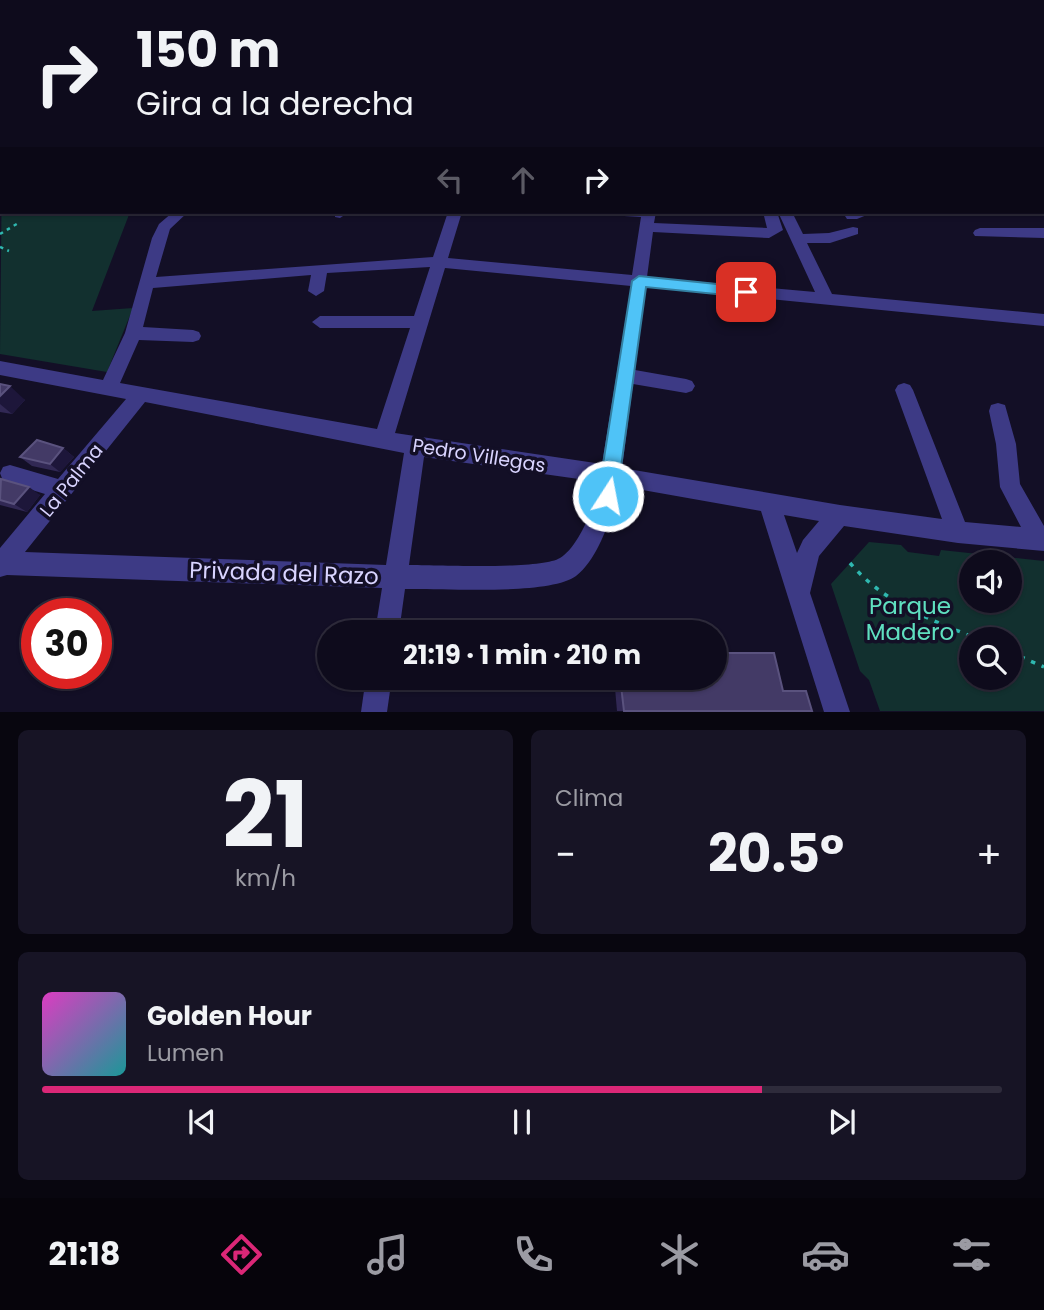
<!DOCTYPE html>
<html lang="es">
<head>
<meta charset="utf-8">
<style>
	:root { --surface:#0e0b1c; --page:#171425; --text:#f1f3f6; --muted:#9b9ba3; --line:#2e2b3b; --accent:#db2777 }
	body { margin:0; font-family:Poppins,sans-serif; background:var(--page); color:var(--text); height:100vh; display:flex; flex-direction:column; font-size:26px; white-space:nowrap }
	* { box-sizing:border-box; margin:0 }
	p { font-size:23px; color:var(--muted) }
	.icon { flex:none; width:38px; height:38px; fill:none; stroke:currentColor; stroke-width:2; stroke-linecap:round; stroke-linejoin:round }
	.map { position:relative; height:712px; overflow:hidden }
	.side { display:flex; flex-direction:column; gap:18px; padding:18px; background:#08060f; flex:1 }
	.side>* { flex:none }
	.hud { position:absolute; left:0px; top:0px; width:1045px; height:214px; box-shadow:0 2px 5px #0004,0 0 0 2px var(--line); background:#0e0b1c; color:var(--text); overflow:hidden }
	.fabs { position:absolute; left:959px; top:550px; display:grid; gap:14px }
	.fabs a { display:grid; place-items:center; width:63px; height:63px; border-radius:50%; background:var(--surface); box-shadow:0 2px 5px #0004,0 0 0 2px var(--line); font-size:35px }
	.speed { position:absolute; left:21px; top:598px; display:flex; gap:14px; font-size:35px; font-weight:700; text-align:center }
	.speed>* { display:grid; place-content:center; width:91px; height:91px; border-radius:50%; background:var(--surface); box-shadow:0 2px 5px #0004,0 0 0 2px var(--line); line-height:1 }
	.speed .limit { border:10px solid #d22; background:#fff; color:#111 }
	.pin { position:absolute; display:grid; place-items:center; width:60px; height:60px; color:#fff; margin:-30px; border-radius:14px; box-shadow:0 4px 10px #0006 }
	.me { position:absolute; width:77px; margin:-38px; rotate:11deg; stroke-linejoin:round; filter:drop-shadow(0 0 5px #0008) }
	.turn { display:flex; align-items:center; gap:24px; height:147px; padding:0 21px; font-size:32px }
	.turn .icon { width:91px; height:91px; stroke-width:2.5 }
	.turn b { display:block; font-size:49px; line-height:60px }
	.lanes { display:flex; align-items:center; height:66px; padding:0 21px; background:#0003; justify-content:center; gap:35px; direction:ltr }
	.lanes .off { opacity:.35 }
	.big { font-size:52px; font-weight:700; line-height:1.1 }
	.side .widget { flex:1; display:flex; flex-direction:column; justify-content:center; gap:10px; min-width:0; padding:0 24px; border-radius:10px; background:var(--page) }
	.side .dial { align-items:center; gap:0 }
	.dial b { font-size:91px; line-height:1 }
	.song { display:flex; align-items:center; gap:21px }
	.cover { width:84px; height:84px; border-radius:10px; background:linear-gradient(135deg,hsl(310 70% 55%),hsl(180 70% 35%)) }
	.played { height:7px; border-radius:4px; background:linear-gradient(90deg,var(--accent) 75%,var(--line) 75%) }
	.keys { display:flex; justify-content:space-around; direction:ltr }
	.heat { display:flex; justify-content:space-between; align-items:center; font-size:38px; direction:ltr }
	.side .tiles { flex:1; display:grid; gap:18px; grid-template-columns:1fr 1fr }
	.widget:last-child { grid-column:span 2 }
	.trip { position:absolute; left:317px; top:620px; width:410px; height:70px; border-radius:35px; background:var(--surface); box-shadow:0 2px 5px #0004,0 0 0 2px var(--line); font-weight:700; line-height:70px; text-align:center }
	.tab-bar { display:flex; height:112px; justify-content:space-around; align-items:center; background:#06040b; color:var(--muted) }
	.tab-bar .icon { width:49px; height:49px }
	.tab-bar .on { color:var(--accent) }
	.tab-bar b { font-size:32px; color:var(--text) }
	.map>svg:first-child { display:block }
	.green { fill:#12302f; fill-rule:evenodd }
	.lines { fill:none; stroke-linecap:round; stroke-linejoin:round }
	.canal { fill:#0c2248; fill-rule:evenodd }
	.path-far1 { stroke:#2fb8b0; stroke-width:2.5; stroke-dasharray:3.5 4.5; stroke-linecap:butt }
	.path { stroke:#2fb8b0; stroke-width:3.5; stroke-dasharray:4.5 7; stroke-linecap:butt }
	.minor { fill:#3d3a85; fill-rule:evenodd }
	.wall { fill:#312854 }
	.shaded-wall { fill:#1d163a }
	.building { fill:#433a66; stroke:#5a527e; stroke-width:2 }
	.route { fill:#4fc3f7; stroke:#337fa1; stroke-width:2 }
	.labels { text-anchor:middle; stroke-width:7; stroke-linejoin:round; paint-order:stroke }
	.street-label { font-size:19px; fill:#d9d4ff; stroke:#130f26 }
	.near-street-label { font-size:23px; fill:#d9d4ff; stroke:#130f26 }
	.near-park-label { font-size:23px; fill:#5fe0c0; stroke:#130f26 }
</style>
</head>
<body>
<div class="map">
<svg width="1044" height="712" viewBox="0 0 1044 712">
	<rect width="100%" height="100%" fill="#130f26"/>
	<g class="green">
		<polygon points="2,158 2,212 130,212 92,311 133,308 107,372 0,354"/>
		<path d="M869 542 901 545 908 552 939 556 941 550 1044 561V711H880L869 680 860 671 831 584ZM971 562H1010V600H971ZM971 639H1010V677H971Z"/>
	</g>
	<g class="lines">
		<polygon class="canal" points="0,145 2,145 2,150 0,151"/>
		<g class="path-far1">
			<polyline points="0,234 20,222"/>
			<polyline points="0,247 9,251"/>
		</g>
		<g class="path">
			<path d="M850 563C884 603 931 620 978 639"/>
			<polyline points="1010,652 1044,667"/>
		</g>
		<g class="minor">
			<polygon points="2,137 2,145 0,146 0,138"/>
			<polygon points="2,151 2,159 0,160 0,152"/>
			<rect x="1043" y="188" width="1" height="8"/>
			<path d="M173 212H188L170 229 156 277 433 257 448 212H462L448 258 632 275 641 217 624 216 617 212H656L654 223 767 228 763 212H777L783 230 769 238 653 232 647 277 815 292 778 212H792L803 234 829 233 853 227 858 228V234L830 243H807L832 294 1044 314V326L646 287 635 370 686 379 692 381 695 386 692 391 686 393 633 384 622 468 840 505 942 519 895 390 898 385 904 383 910 385 913 390 965 522 1021 527 1000 487 996 444 989 411 991 405 998 403 1005 405 1016 444 1020 484 1044 526V551L958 543 844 526 819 556 810 593 850 712H824L761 511 620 486 619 496C608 522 599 558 576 576 549 596 441 588 405 589L399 632H375L382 588 7 575 0 577V548L45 494 3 481 0 473 3 467 10 465 58 479 126 399 0 375V361L103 380 125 333 152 238 159 224ZM430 267 414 316H320L312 322 320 328H410L377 429 120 383 139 340 193 342 199 340 201 336 199 332 193 330 143 327 153 288 311 275 308 291 316 296 324 291 327 273ZM445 268 631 286 602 464 395 433ZM145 402 404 453 386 565 25 552ZM424 457 600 482C596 503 579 547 560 558 540 570 438 565 409 565ZM784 515 819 521 803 540 797 553Z"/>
			<polygon points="335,212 349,212 340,218 335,217"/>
			<polygon points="852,212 874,212 857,219 847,219 845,216"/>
			<polygon points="980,228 1044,228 1044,238 975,236 973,233 975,230"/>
			<polygon points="366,677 392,677 387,712 361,712"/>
		</g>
	</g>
	<g class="wall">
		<polygon points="0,384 25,400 12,414 0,412"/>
		<polygon points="63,448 74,457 60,472 32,466 20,457"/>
		<polygon points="0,480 40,495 27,512 0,505"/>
		<polygon points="614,677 714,677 783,691 812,711 617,711"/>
	</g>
	<g class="shaded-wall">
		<polygon points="10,386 25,400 12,414 0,404 0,396"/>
		<polygon points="63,448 74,457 60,472 50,464"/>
		<polygon points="29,487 40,495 27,512 14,504"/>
	</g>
	<g class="building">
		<polygon points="1043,143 1044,144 1044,163 1043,163"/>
		<polygon points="0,384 10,386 0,396"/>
		<polygon points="37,440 63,448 50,464 20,457"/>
		<polygon points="1,479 29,487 14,504 0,500"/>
		<polygon points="714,653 774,653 783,691 806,691 812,711 624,711 620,677 714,677"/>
	</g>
	<linearGradient id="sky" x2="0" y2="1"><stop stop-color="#0a0815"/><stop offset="0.52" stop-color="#333752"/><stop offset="1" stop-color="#333752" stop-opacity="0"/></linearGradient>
	<rect width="1044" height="206" fill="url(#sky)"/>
	<polygon class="route" points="639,276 746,287 753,292 746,297 646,287 617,496 614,503 608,505 601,503 598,496 632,281"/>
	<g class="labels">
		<g class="street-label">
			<text transform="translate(479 455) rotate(9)" y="7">Pedro Villegas</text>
			<text transform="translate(71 480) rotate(-51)" y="7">La Palma</text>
		</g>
		<g class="near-street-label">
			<text transform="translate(284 573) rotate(2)" y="8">Privada del Razo</text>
		</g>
		<g class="near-park-label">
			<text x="910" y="614">Parque<tspan x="910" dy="26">Madero</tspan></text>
		</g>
	</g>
</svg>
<div class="fabs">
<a><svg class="icon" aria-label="sound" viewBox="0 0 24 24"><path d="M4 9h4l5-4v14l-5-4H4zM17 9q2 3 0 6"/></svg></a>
<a><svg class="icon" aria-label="search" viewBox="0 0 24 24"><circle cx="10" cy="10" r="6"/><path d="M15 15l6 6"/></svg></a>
</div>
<div class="speed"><div class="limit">30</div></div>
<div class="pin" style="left:746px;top:292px;background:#d93025"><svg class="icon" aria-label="arrive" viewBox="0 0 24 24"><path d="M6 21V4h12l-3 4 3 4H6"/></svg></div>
<svg class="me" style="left:608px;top:496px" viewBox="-20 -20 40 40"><circle r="17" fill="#4fc3f7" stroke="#fff" stroke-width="3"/><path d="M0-11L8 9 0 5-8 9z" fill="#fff"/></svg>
<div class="trip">21:19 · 1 min · 210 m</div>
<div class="hud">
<div class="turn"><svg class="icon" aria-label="right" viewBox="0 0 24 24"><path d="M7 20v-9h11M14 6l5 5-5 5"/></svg><div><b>150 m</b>Gira a la derecha</div></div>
<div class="lanes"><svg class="icon off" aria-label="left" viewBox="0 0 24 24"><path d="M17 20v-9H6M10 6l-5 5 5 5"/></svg><svg class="icon off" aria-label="ahead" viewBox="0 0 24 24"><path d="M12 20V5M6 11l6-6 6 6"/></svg><svg class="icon" aria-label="right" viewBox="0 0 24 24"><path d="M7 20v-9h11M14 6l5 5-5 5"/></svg></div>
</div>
</div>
<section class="side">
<div class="tiles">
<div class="widget dial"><b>21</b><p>km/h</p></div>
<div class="widget"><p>Clima</p>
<div class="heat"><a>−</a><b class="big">20.5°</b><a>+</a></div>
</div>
<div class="widget">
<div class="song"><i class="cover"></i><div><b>Golden Hour</b><p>Lumen</p></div></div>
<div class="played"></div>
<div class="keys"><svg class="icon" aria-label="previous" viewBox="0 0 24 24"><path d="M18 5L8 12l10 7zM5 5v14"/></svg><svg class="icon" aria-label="pause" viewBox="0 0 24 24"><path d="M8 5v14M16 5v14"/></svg><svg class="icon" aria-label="next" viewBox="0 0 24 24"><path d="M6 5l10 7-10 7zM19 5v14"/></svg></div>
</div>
</div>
</section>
<nav class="tab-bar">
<b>21:18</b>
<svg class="icon on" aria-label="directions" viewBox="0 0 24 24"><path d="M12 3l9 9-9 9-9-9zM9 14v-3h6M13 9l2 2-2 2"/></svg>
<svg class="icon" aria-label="music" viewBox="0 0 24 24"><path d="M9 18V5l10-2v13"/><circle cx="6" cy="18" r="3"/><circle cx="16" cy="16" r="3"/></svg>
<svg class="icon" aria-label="phone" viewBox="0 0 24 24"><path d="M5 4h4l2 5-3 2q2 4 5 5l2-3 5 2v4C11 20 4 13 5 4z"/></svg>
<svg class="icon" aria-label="climate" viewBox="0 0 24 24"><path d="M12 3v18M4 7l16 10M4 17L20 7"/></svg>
<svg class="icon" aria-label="car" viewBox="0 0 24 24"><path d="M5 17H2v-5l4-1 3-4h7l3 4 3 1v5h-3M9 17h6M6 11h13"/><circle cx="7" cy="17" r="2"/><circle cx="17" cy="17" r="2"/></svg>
<svg class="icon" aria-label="filters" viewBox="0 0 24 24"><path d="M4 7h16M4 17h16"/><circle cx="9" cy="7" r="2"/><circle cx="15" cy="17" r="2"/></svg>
</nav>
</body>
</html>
